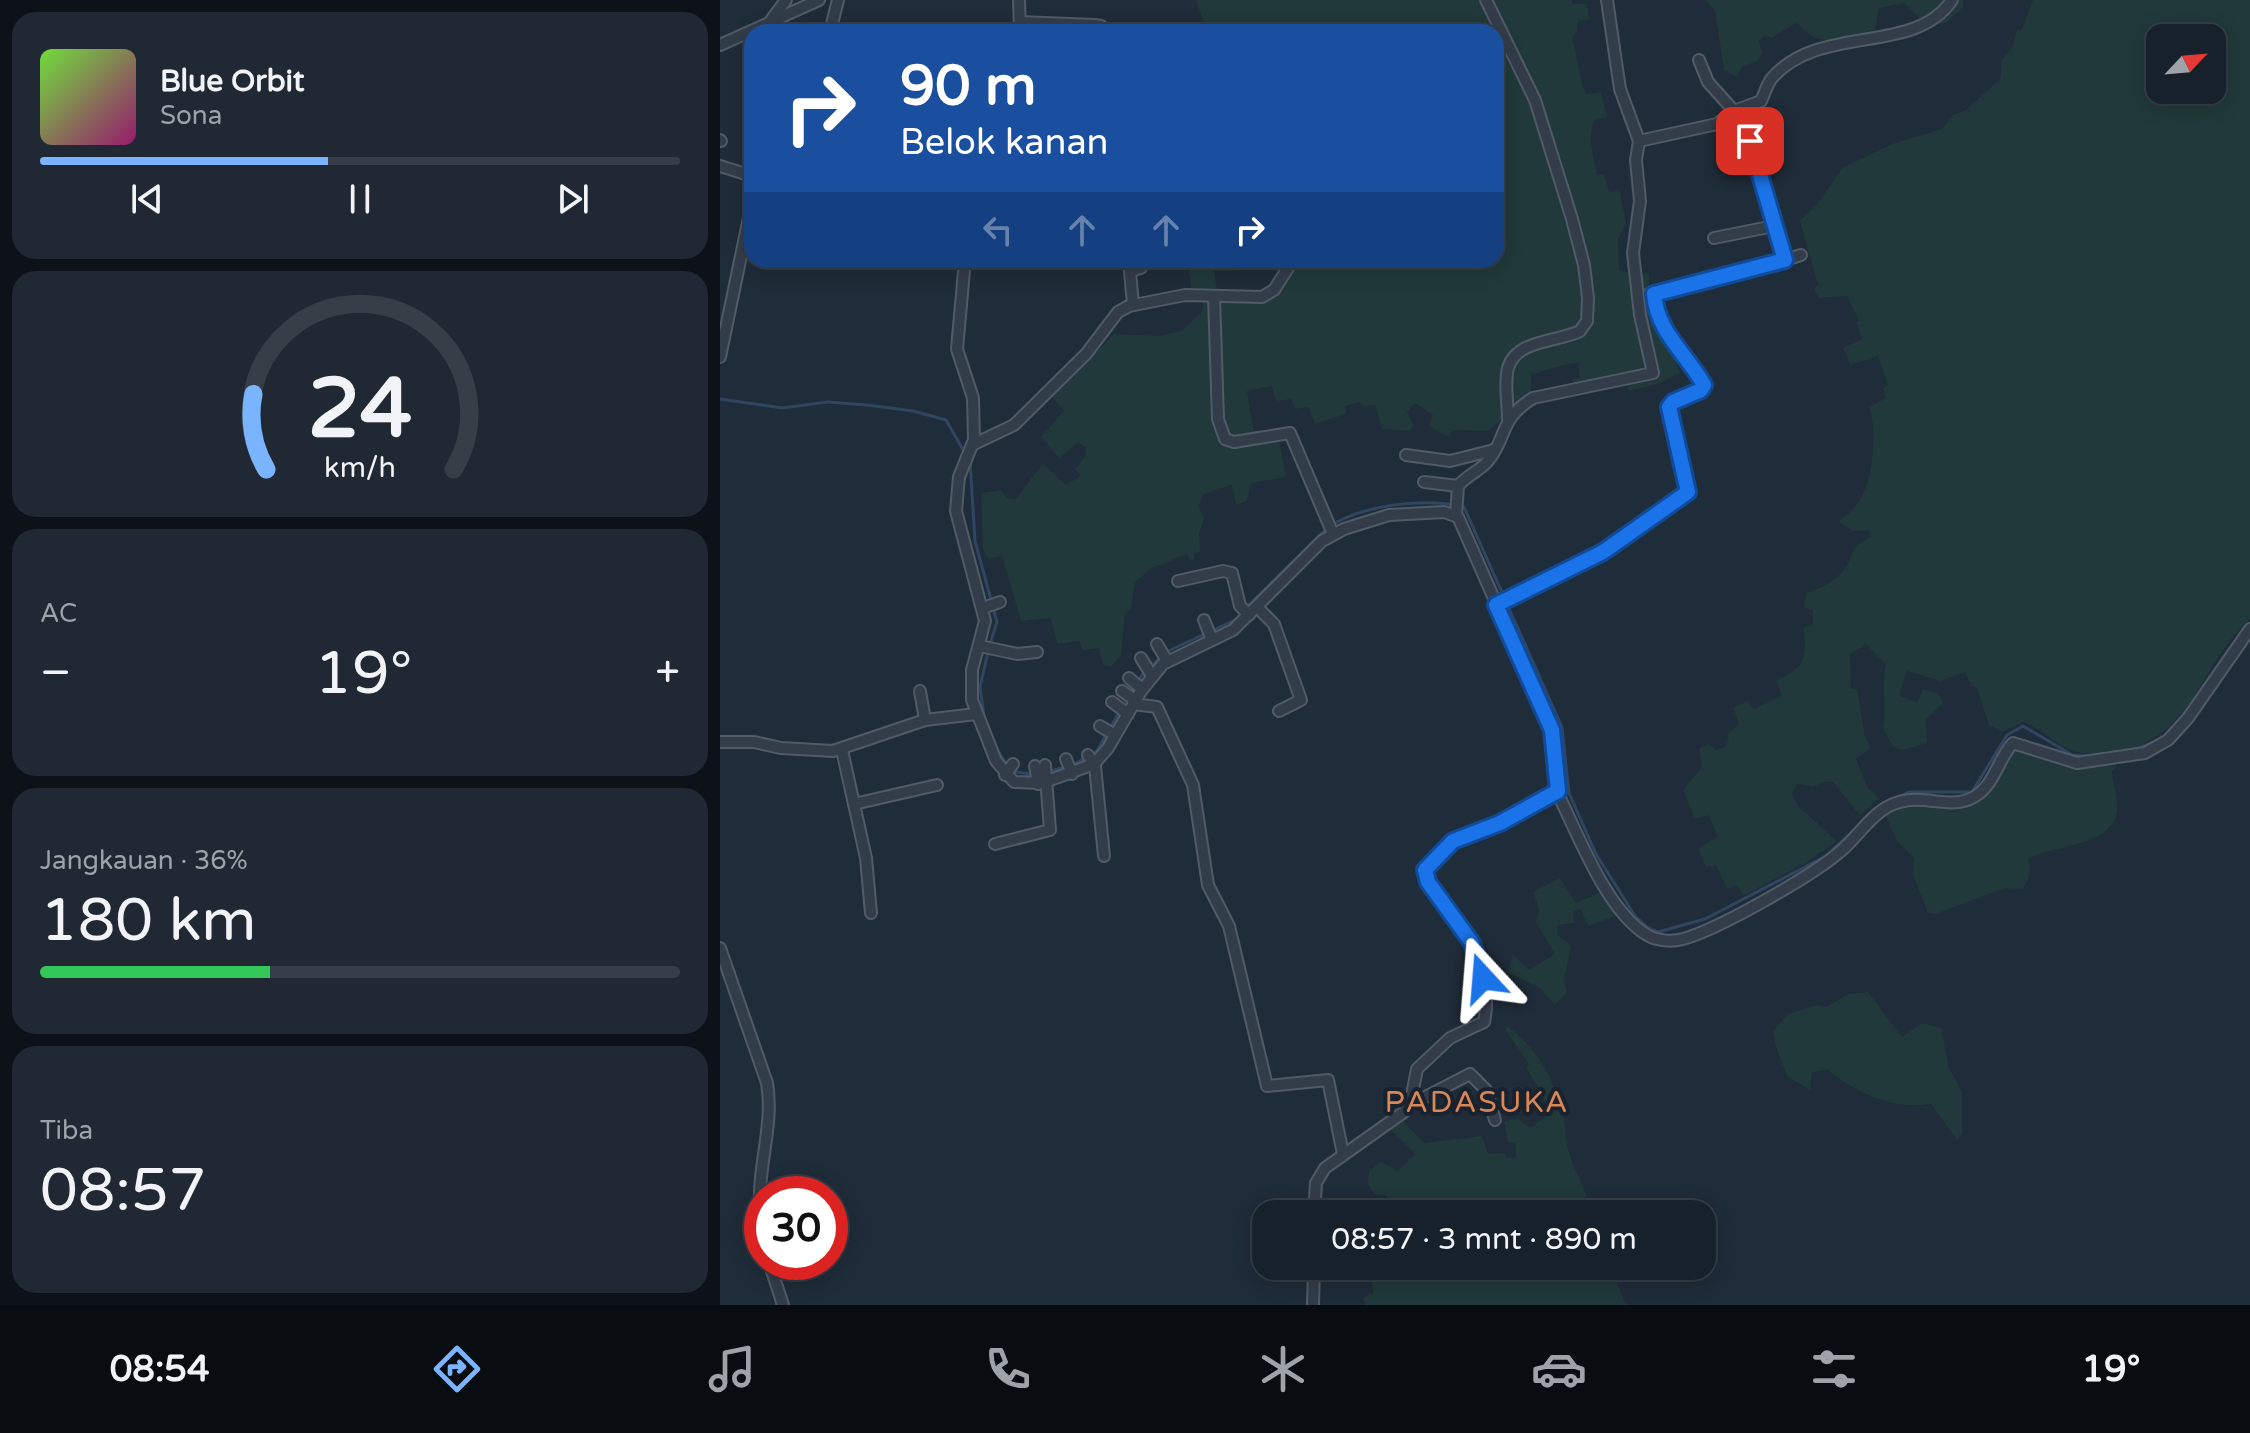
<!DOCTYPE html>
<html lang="id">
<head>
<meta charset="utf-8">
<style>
	:root { --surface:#17212b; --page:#202933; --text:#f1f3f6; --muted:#9ea3a9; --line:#363e47; --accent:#7bb4fe }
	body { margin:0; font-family:"Varela Round",sans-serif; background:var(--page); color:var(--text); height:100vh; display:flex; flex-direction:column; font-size:30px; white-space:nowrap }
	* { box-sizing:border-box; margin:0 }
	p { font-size:26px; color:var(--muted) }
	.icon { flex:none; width:44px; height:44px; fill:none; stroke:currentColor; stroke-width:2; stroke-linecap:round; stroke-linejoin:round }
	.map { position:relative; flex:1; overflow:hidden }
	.details { display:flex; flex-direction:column; gap:12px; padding:12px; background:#0d1218; width:720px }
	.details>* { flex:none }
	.guide { position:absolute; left:24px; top:24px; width:760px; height:244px; border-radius:24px; box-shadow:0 4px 20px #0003,0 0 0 2px var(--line); background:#1a4fa0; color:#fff; overflow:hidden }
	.needle { width:52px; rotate:64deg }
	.buttons { position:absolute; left:1426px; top:24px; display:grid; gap:16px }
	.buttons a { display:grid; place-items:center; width:80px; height:80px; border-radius:16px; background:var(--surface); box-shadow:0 4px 20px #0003,0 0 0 2px var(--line); font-size:40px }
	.speed { position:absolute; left:24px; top:1176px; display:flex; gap:16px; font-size:40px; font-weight:700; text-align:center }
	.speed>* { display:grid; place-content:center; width:104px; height:104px; border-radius:50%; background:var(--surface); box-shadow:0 4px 20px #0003,0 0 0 2px var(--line); line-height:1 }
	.speed .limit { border:12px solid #d22; background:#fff; color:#111 }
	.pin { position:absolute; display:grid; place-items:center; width:68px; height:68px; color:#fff; margin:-34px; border-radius:16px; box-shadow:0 4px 12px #0006 }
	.me { position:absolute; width:88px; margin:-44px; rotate:341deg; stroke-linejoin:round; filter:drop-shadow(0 0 6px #0008) }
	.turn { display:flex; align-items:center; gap:28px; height:168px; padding:0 24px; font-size:36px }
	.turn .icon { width:104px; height:104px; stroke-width:2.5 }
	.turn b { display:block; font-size:56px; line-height:68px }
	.lanes { display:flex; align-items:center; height:76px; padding:0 24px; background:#0003; justify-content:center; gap:40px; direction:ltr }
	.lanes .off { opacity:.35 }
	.big { font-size:60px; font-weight:600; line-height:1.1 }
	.details .tile { flex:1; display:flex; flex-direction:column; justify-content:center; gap:12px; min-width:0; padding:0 28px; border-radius:24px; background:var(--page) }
	.details .dial { align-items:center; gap:0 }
	.dial svg { height:208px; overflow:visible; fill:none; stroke:var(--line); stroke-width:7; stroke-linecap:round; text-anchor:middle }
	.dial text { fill:var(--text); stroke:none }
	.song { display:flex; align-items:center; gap:24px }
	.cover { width:96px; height:96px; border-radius:12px; background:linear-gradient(135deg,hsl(100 70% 55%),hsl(320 70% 35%)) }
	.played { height:8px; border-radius:4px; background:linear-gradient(90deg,var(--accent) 45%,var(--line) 45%) }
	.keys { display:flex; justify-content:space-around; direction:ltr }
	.heat { display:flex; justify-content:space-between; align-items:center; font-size:44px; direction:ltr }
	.charge { height:12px; border-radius:6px; background:linear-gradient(90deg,#34c759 36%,var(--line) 0) }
	.trip { position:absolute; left:532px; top:1200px; width:464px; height:80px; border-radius:24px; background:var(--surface); box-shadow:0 4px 20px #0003,0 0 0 2px var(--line); font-weight:600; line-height:80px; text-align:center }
	.menu { display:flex; height:128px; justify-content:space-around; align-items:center; background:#090d11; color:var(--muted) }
	.menu .icon { width:56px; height:56px }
	.menu .selected { color:var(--accent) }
	.menu b { font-size:36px; color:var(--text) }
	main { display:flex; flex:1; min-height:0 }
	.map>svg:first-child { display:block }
	.green { fill:#21393a; fill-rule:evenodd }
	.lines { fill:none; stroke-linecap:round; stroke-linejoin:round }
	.stream { stroke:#304660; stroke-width:3 }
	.minor-casing { stroke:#505b67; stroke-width:14 }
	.minor { stroke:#333d4a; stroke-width:10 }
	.route-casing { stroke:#114b97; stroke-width:20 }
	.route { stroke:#1a73e8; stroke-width:14 }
	.labels { text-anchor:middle; stroke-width:8; stroke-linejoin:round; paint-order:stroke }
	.quarter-label { font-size:30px; letter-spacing:2px; fill:#d98855; stroke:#19222e }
</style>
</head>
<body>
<main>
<section class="details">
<div class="tile">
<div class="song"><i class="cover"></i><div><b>Blue Orbit</b><p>Sona</p></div></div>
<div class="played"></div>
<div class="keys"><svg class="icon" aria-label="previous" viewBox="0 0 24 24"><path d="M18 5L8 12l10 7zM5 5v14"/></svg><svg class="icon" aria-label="pause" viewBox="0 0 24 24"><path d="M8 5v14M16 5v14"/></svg><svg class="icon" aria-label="next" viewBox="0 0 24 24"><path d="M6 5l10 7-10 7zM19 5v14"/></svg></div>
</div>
<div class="tile dial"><svg viewBox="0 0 100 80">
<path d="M14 69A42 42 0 1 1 86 69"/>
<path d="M14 69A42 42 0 0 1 9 40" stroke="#7bb4fe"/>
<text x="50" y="56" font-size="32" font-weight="700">24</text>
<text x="50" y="72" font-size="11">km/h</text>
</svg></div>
<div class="tile"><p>AC</p>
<div class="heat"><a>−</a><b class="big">19°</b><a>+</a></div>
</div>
<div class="tile"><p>Jangkauan · 36%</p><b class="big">180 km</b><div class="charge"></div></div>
<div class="tile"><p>Tiba</p><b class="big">08:57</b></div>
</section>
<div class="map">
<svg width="1530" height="1305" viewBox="0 0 1530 1305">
	<rect width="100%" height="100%" fill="#1f2c39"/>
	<g class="green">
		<path d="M476 0H852L853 4H867L869 19 858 21 857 32 852 37 863 87 867 94 881 92 887 117 875 120C866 136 874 156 877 174H884L889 192 900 191 906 224 898 239 899 271 929 274 930 300 959 358 955 361 960 373 938 384 909 391 907 385 856 394 852 379 860 378 858 363C844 363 827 371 811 374V395L768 431 732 430 730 437 708 426 713 415 695 403 687 412 694 425 690 431 662 429 655 405 643 407 639 402 625 406 626 414 595 424 588 407 575 409 571 399 556 401 552 386 527 391 534 433 527 434 528 444 559 440 566 477 531 483 527 501 516 505 512 485 484 494 478 506 484 518 479 533 480 552 474 554V560H469L467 554 432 568 415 582 411 609 405 613 401 655 391 667 383 665 379 648 362 650 359 641 338 644 330 618 301 621 282 556 269 559 263 550 261 493 281 490 287 498 296 499 323 463 346 485 360 476 355 469 366 455 365 447 358 442 339 458 321 437 344 411 332 397 394 334 439 336 462 331 483 310V300L526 301 528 296 540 303 559 293 579 260H776V32H487Z"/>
		<path d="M986 0H1243V7L1227 22 1217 25 1211 16 1202 21 1184 3 1159 8 1155 30C1124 37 1098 52 1077 22L1052 38 1045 36 1038 41 1043 53 1037 61 1022 67 1017 77 1004 70 995 11Z"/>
		<path d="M1313 0H1530V619C1484 659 1476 728 1411 748 1394 753 1375 756 1356 752 1338 748 1322 728 1303 722L1282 732 1269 725 1257 688 1251 685 1245 672 1221 681 1187 671 1179 695 1197 703 1203 689 1219 693 1223 703 1206 720 1207 743 1183 750 1173 747 1163 729C1168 708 1160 687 1166 665L1146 644 1130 654 1131 689H1137L1145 737 1151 748 1136 759 1148 788 1159 798 1140 815 1113 782H1102L1094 787 1077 784 1072 794 1078 806 1117 841 1087 862 1023 896 1017 885 1007 889 996 865 986 867 978 848 998 836 988 815 975 819 963 790 982 767 979 748 989 744 995 750 1005 747 1009 739 1007 734 1019 724 1013 708 1028 701 1034 709 1062 696 1056 680C1084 669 1088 657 1083 628L1093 625V611L1084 607 1086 593C1110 586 1128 573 1134 548L1150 537 1149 530 1133 531 1119 522C1125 516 1132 511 1137 504 1153 484 1158 430 1149 407L1166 398 1163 388 1168 385 1158 356 1130 365 1123 348 1142 339 1136 322 1139 320 1127 296 1098 298 1094 288 1098 285 1080 221 1098 203 1123 167 1175 143 1222 129 1233 115 1246 110 1281 78V61L1292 48 1297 30 1301 31ZM1440 38H1492V90H1440Z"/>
		<polygon points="467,260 536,260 534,270 494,271 497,291 472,292"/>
		<path d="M1295 746 1344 765 1395 763 1396 767 1392 772C1393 784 1398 798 1397 810 1394 847 1332 845 1308 859 1312 870 1310 880 1302 889L1285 888 1216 914 1208 913 1193 875 1194 858 1176 840 1165 814 1179 805 1256 799Z"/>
		<polygon points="840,878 856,903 883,891 898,915 868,926 861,910 853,911 854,923 837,925 837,934 851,946 844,979 847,992 835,1005 819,987 788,972 793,955 809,970 835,954 816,922 819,909 813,892"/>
		<path d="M1148 992 1182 1037 1202 1023 1221 1028 1229 1068 1242 1091V1134L1237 1140 1211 1104C1173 1110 1138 1094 1108 1070L1092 1072 1090 1090 1068 1077C1062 1062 1055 1048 1053 1031L1068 1014 1097 1005 1106 1007 1128 994Z"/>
		<path d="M788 1027C819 1049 836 1082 844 1120 846 1132 846 1145 850 1156 856 1176 870 1193 869 1214H699L670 1210 667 1195 655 1194 648 1184 649 1172 661 1162 678 1171 695 1154 669 1128 681 1119 704 1143 762 1136 768 1154 784 1153 786 1158 796 1157V1143L788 1142 784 1121 798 1118 810 1128 832 1112 806 1067 809 1064 785 1029Z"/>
		<polygon points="651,1266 890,1266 906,1305 646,1305 643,1298 653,1293"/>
	</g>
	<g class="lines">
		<g class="stream">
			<polyline points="0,399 62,408 108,402 147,405 193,411 226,420 246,455"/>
			<polyline points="250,461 255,541 277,622 270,644"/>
			<path d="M613 524C649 504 705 498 744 507L784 597"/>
			<polyline points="787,604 842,727 849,793 876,854 915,916 927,927 938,932 985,919 1106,856 1139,825"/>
			<polyline points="527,607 607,528"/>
			<polyline points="1502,661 1530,624"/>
			<polyline points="430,667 446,652 517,619 522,613"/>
			<polyline points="410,692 424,672"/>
			<polyline points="265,723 260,687 268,652"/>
			<polyline points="391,727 399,712"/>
			<polyline points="276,748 287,765"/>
			<polyline points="1412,750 1435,742"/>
			<polyline points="353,765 377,751 387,733"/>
			<polyline points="292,771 315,775"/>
			<polyline points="330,771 346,767"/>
			<polyline points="1174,799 1189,792 1252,792 1287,735 1303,726 1352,755 1370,756"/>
		</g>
		<g class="minor-casing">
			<g id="minor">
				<polyline points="299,0 300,32"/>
				<path d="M766 0 815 100 852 219 864 265 868 298 867 321 860 331C839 342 796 339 788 368 784 382 788 405 788 420"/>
				<polyline points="887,0 900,89 919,141"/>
				<polyline points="50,22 99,0"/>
				<polyline points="300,22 375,25 381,26 384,32"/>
				<polyline points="110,32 118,0"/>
				<polyline points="0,45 49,23 66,0"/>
				<polyline points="979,60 988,82 1014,111"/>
				<polyline points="0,140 1,141"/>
				<polyline points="0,166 32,176"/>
				<polyline points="994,238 1054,226"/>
				<path d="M245 260 237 349 253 398 254 440 239 477 236 511 265 621 252 670V700L276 761 294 782 322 783 374 764 388 748 421 691 443 664 513 630 602 541 624 529 669 515 724 512 738 517 832 730 837 792C818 800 802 813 783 822 752 836 727 840 705 870 704 884 718 895 727 906 752 939 773 979 764 1022L730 1038 697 1069 690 1105 684 1112 605 1168 596 1183 594 1214"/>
				<polyline points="1065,260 1081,255"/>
				<polyline points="929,294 1065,260 1032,143 1011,135 997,124"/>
				<polyline points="494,296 498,419 505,439 514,442 570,433 613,534"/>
				<polyline points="413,305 410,271 421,268 422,260"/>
				<polyline points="0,357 32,203"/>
				<polyline points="252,445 294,425 366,354 398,312 409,306 465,295 542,297 554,290 573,260"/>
				<polyline points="686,455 730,461 774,450"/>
				<polyline points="704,482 738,486"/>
				<path d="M736 516 738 486C747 475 760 471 768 461 788 437 778 420 813 398L933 373 920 315 913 253 920 201 916 160 919 141 997 124 1014 111 1041 101C1045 93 1047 84 1052 78 1100 23 1195 56 1232 0"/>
				<polyline points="458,581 503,571 512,573 520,606 529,615"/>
				<path d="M776 605 883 552 968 492 949 407 953 402 981 390 984 385C966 353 936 332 934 294"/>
				<polyline points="537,607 554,624 581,700 559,711"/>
				<polyline points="263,608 280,602"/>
				<polyline points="484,620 492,640"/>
				<polyline points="437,644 447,661"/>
				<polyline points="260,646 297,654 317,652"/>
				<polyline points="421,658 432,676"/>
				<polyline points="409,678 422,689"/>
				<polyline points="200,691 205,720"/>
				<polyline points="402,691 415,700"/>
				<polyline points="392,702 408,714"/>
				<polyline points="413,704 437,707 473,785 488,885 509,926 547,1086 608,1080 623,1154"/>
				<polyline points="380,726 395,735"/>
				<polyline points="0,742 34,742 61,748 113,751 205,720 256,714"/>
				<polyline points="122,750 146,858 151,913"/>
				<polyline points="368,755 375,766 384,856"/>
				<polyline points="346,759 352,774"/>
				<polyline points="315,766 318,784"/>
				<polyline points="285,775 293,764"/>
				<path d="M837 792C858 834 886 910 927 935 937 941 952 942 963 939 999 929 1094 875 1122 850 1136 838 1146 822 1161 811 1194 786 1226 813 1254 797 1274 786 1278 759 1293 743L1357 763 1425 753 1448 740 1468 718 1530 629"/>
				<polyline points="134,804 217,785"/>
				<polyline points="275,844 330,830 325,765"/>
				<path d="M0 948 47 1083C55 1130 33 1176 42 1224"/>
				<polyline points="690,1105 750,1074 766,1090 775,1120"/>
				<polyline points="49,1262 63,1305"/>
				<polyline points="593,1305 594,1266"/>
			</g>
		</g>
		<use href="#minor" class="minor"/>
	</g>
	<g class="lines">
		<g class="route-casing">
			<path id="route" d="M763 978 752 943 708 882 705 870 733 841 780 823 838 791 832 730 776 605 883 552 968 492 949 407 953 402 981 390 984 385C966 353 937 332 934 294L1065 260 1030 141"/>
		</g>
		<use href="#route" class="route"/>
	</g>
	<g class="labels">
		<g class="quarter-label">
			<text x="757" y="1112">PADASUKA</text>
		</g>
	</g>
</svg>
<div class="buttons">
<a><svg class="needle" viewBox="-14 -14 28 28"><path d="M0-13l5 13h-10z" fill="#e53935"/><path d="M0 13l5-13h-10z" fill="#9ea3a9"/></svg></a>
</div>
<div class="speed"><div class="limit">30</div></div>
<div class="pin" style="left:1030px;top:141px;background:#d93025"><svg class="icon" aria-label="arrive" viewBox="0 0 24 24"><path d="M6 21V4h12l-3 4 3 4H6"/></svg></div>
<svg class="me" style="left:763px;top:978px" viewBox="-20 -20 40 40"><path d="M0-17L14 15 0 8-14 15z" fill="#1a73e8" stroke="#fff" stroke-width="4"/></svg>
<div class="trip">08:57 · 3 mnt · 890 m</div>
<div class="guide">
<div class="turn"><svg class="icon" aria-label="right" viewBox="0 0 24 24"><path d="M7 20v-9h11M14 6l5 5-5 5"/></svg><div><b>90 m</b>Belok kanan</div></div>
<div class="lanes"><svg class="icon off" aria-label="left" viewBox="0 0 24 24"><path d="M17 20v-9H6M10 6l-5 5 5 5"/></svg><svg class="icon off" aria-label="ahead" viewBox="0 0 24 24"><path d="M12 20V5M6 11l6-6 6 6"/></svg><svg class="icon off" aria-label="ahead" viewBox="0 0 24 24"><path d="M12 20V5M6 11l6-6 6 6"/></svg><svg class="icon" aria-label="right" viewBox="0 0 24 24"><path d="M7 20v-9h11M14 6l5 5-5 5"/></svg></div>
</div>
</div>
</main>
<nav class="menu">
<b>08:54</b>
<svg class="icon selected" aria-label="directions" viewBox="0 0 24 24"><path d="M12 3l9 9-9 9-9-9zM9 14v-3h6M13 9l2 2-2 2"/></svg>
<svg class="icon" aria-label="music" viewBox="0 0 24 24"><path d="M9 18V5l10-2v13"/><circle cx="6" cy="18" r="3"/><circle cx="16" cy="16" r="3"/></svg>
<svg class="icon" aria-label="phone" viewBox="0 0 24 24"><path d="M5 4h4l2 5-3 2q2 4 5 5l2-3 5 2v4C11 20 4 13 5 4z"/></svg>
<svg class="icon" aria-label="climate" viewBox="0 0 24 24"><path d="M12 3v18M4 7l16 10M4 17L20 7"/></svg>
<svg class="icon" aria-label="car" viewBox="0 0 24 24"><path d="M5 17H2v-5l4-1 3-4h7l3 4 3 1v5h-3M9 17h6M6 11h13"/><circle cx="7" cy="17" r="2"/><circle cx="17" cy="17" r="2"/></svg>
<svg class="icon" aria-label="filters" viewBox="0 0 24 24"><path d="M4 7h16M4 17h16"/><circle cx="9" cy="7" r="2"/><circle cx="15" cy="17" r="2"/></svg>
<b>19°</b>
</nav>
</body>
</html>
